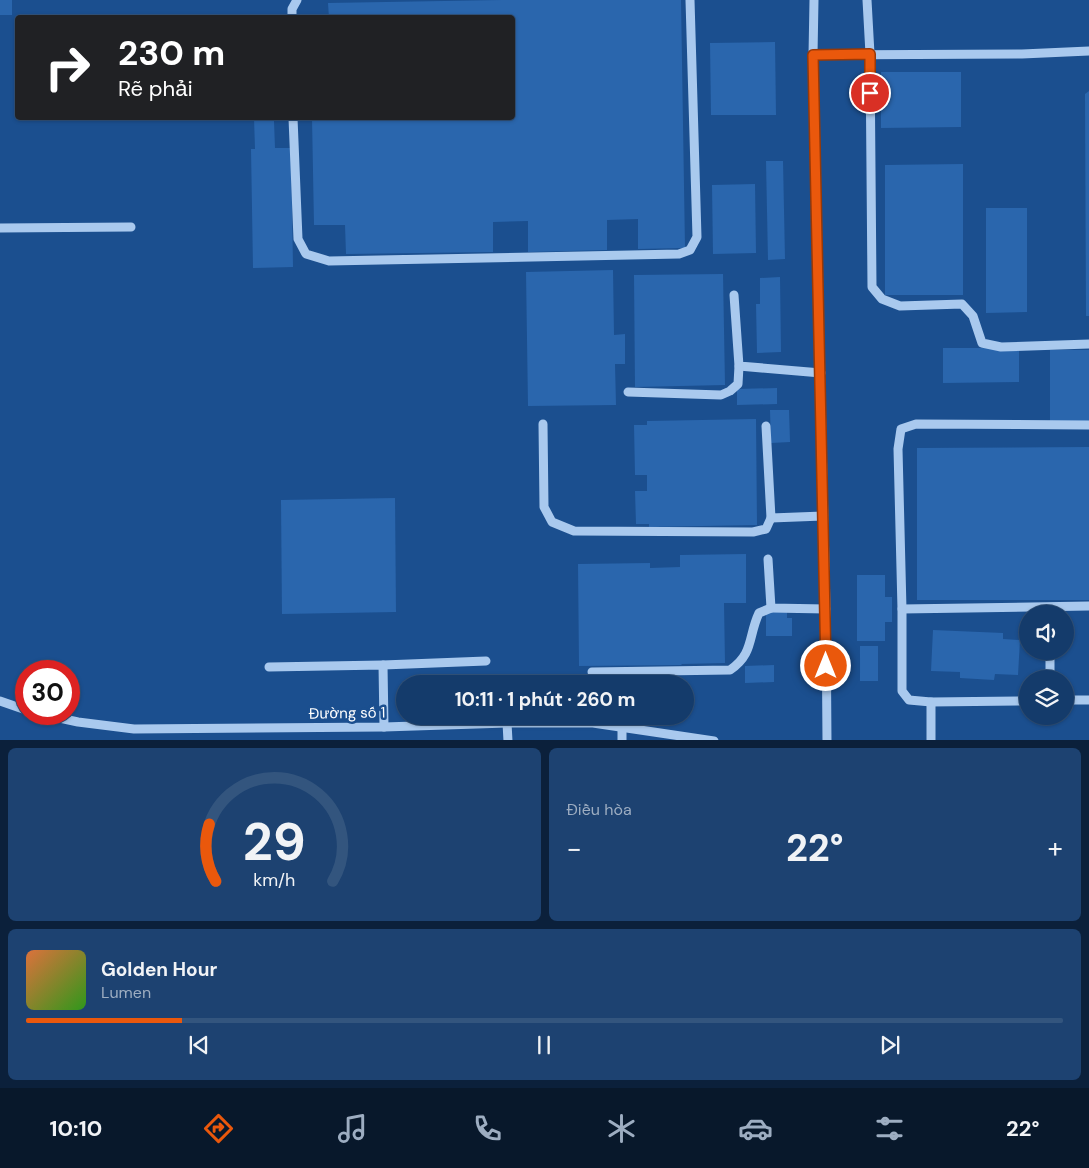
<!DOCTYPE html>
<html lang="vi">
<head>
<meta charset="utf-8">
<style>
	:root { --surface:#143b6b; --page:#1d4271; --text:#f1f3f6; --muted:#9dadc1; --line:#33557e; --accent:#ea580c }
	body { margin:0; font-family:"DM Sans",sans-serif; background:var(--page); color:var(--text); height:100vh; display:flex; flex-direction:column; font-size:19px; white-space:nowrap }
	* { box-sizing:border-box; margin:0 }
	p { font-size:16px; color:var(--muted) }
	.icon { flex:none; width:28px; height:28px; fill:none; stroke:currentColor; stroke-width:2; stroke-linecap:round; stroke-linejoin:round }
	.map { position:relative; height:740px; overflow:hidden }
	.details { display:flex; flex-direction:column; gap:8px; padding:8px; background:#0b203b; flex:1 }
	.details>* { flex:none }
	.top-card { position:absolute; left:15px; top:15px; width:500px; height:105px; border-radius:5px; box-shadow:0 1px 4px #0004,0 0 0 1px var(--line); background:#202124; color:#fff; overflow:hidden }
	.buttons { position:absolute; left:1019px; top:605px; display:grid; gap:10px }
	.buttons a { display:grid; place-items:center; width:55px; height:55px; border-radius:50%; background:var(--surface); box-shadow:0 1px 4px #0004,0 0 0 1px var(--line); font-size:25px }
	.speed { position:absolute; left:15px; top:660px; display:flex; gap:10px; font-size:25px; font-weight:700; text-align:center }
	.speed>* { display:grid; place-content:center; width:65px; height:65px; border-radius:50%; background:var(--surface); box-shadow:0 1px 4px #0004,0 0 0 1px var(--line); line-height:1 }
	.speed .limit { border:8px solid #d22; background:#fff; color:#111 }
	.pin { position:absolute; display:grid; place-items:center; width:42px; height:42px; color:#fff; margin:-21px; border:2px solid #fff; border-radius:50%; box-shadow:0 1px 5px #0007 }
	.me { position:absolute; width:55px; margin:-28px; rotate:0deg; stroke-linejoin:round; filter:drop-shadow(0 0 4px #0008) }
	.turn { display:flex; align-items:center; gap:18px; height:105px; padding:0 20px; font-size:22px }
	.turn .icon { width:65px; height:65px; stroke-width:2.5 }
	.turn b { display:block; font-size:35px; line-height:42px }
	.big { font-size:38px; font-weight:700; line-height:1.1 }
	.details .card { flex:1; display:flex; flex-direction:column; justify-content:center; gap:8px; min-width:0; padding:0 18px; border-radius:8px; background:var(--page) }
	.details .dial { align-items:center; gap:0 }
	.dial svg { height:130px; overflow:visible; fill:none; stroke:var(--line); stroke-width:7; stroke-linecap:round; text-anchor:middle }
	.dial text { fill:var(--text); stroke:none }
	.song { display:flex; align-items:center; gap:15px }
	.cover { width:60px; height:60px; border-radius:8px; background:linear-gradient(135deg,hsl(20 70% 55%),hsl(110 70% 35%)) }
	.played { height:5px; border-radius:2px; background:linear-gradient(90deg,var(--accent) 15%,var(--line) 15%) }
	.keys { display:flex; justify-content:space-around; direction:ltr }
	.heat { display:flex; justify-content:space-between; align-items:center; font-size:28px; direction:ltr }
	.details .tiles { flex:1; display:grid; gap:8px; grid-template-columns:1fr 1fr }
	.card:last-child { grid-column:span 2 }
	.trip { position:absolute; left:396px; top:675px; width:298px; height:50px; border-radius:25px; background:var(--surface); box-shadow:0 1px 4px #0004,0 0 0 1px var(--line); font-weight:700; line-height:50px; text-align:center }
	.dock { display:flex; height:80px; justify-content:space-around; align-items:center; background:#08182b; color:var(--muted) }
	.dock .icon { width:35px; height:35px }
	.dock .selected { color:var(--accent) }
	.dock b { font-size:22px; color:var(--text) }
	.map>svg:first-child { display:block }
	.building { fill:#2a66ad }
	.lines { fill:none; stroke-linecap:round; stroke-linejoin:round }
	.minor { stroke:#a9c9ee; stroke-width:9 }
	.route-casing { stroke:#983908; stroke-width:12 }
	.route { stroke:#ea580c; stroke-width:9 }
	.labels { text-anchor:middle; stroke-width:5; stroke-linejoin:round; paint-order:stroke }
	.street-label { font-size:15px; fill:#fff; stroke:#1b4f8f }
</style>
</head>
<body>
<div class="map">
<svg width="1089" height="741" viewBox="0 0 1089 741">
	<rect width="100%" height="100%" fill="#1b4f8f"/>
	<g class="building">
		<rect x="0" y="0" width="12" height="15"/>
		<polygon points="501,0 681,0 685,248 638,249 638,219 607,220 607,250 528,252 528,221 493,222 493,252 346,254 345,225 314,225 312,118 512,118 512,18 329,18 328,3"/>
		<polygon points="775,42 776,115 711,115 710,43"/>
		<polygon points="881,72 961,72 961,127 881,128"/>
		<polygon points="1089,91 1089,316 1086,316 1085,94"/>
		<polygon points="254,118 288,118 288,121 274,121 275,148 291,148 293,267 253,268 251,149 255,149"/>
		<polygon points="766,161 783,161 785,259 768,260"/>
		<polygon points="963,164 963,295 885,295 885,165"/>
		<polygon points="755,184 756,253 713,254 712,185"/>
		<polygon points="986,208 1027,208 1027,312 986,313"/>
		<polygon points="613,270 614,335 625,334 625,364 615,364 616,405 528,406 526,272"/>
		<polygon points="723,274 725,385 635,387 634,275"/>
		<polygon points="780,277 781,352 757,353 756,304 760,304 760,278"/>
		<polygon points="943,348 1019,348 1019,382 943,383"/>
		<rect x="1050" y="350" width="39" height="74"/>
		<polygon points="777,388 777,404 737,405 737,389"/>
		<polygon points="770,410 789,410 790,442 771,443"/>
		<polygon points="756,419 757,525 649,527 649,524 636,524 635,491 647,491 647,475 635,475 634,425 647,425 647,421"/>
		<polygon points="1089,447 1089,600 917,600 917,448"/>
		<polygon points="395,498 396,612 282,614 281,500"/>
		<polygon points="746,554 746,603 724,603 725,663 681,664 682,665 579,666 578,564 650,563 650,568 680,567 680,555"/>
		<polygon points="857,575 885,575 885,597 892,597 892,622 885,622 885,641 857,641"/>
		<polygon points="787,611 787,618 792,618 792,636 766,636 766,612"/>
		<polygon points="933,630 1003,633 1003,639 1020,640 1018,675 995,674 994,680 960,678 960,672 931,671"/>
		<rect x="860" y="646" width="18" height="35"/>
		<polygon points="774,665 774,682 745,683 745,666"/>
	</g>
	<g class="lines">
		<g class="minor">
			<polyline points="814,0 813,55 826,609 827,741"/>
			<polyline points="867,0 870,54 872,287 882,299 900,306 962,304 973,316 982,343 1001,347 1089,344"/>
			<polyline points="292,18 292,9 297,0"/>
			<polyline points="813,55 1022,54 1089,51"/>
			<polyline points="293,118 298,239 306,254 329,261 679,254 690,250 697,237 690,0"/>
			<polyline points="0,228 131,227"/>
			<polyline points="734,295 739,366 821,373"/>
			<polyline points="628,392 721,395 730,391 738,384 739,366"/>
			<polyline points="543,424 544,507 552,522 574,531 753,532 766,529 771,518"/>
			<polyline points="766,426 771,518 823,516"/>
			<polyline points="768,559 771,608 826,609"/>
			<polyline points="902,609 1089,606"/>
			<polyline points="1050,651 1050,679"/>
			<polyline points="383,665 486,661"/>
			<polyline points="269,667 383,665 384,727"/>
			<path d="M592 672 730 670C754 654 748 636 759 613L771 608"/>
			<polyline points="1065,700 1089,700"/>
			<polyline points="0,701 26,710"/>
			<polyline points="1028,701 931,702 909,700 902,691 902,609 898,449 901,429 916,424 1089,425"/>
			<polyline points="931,702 931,741"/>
			<polyline points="41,714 78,722 134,729 384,727 507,723 593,723 714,741"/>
			<polyline points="507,723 508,741"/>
			<polyline points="622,727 622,741"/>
		</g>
	</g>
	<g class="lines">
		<g class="route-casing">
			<polyline id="route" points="826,666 813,55 870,54 870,93"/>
		</g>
		<use href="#route" class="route"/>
	</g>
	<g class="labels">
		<g class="street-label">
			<text transform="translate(347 713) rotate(-1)" y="5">Đường số 1</text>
		</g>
	</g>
</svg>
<div class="buttons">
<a><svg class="icon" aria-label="sound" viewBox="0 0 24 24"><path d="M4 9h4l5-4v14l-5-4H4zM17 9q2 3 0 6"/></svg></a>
<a><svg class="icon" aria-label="layers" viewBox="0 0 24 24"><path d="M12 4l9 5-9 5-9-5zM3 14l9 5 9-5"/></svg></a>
</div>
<div class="speed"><div class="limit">30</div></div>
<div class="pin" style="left:870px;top:93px;background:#d93025"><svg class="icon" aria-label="arrive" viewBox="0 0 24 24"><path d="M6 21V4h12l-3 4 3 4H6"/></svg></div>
<svg class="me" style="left:826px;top:666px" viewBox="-20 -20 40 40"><circle r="17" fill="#ea580c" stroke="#fff" stroke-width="3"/><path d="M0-11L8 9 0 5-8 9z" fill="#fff"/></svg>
<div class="trip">10:11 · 1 phút · 260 m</div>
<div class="top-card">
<div class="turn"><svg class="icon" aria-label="right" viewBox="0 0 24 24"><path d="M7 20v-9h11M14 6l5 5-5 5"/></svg><div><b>230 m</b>Rẽ phải</div></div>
</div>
</div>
<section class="details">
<div class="tiles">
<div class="card dial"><svg viewBox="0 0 100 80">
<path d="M14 69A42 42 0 1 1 86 69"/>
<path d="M14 69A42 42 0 0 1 10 34" stroke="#ea580c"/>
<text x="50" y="56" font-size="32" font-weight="700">29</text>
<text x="50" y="72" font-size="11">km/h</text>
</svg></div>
<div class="card"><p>Điều hòa</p>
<div class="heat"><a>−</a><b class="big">22°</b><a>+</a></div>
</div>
<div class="card">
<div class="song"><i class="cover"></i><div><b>Golden Hour</b><p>Lumen</p></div></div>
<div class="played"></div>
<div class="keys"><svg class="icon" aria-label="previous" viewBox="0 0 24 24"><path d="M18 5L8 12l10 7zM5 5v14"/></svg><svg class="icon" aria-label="pause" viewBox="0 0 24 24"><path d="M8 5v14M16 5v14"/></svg><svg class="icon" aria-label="next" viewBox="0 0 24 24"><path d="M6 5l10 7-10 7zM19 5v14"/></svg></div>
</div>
</div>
</section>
<nav class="dock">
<b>10:10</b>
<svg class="icon selected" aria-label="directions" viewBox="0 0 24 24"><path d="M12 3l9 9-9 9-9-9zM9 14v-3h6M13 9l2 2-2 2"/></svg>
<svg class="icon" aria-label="music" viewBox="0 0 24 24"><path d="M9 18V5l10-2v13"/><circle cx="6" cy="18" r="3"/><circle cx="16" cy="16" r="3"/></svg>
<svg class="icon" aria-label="phone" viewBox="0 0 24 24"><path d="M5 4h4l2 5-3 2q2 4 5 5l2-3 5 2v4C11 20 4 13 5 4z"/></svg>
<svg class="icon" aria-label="climate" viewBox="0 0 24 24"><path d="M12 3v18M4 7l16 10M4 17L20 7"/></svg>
<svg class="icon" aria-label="car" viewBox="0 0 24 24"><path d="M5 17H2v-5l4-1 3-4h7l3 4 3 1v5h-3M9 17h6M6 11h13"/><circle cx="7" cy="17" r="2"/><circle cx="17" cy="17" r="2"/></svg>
<svg class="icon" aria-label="filters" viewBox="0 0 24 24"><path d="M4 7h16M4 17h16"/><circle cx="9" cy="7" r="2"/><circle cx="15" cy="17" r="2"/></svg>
<b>22°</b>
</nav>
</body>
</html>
